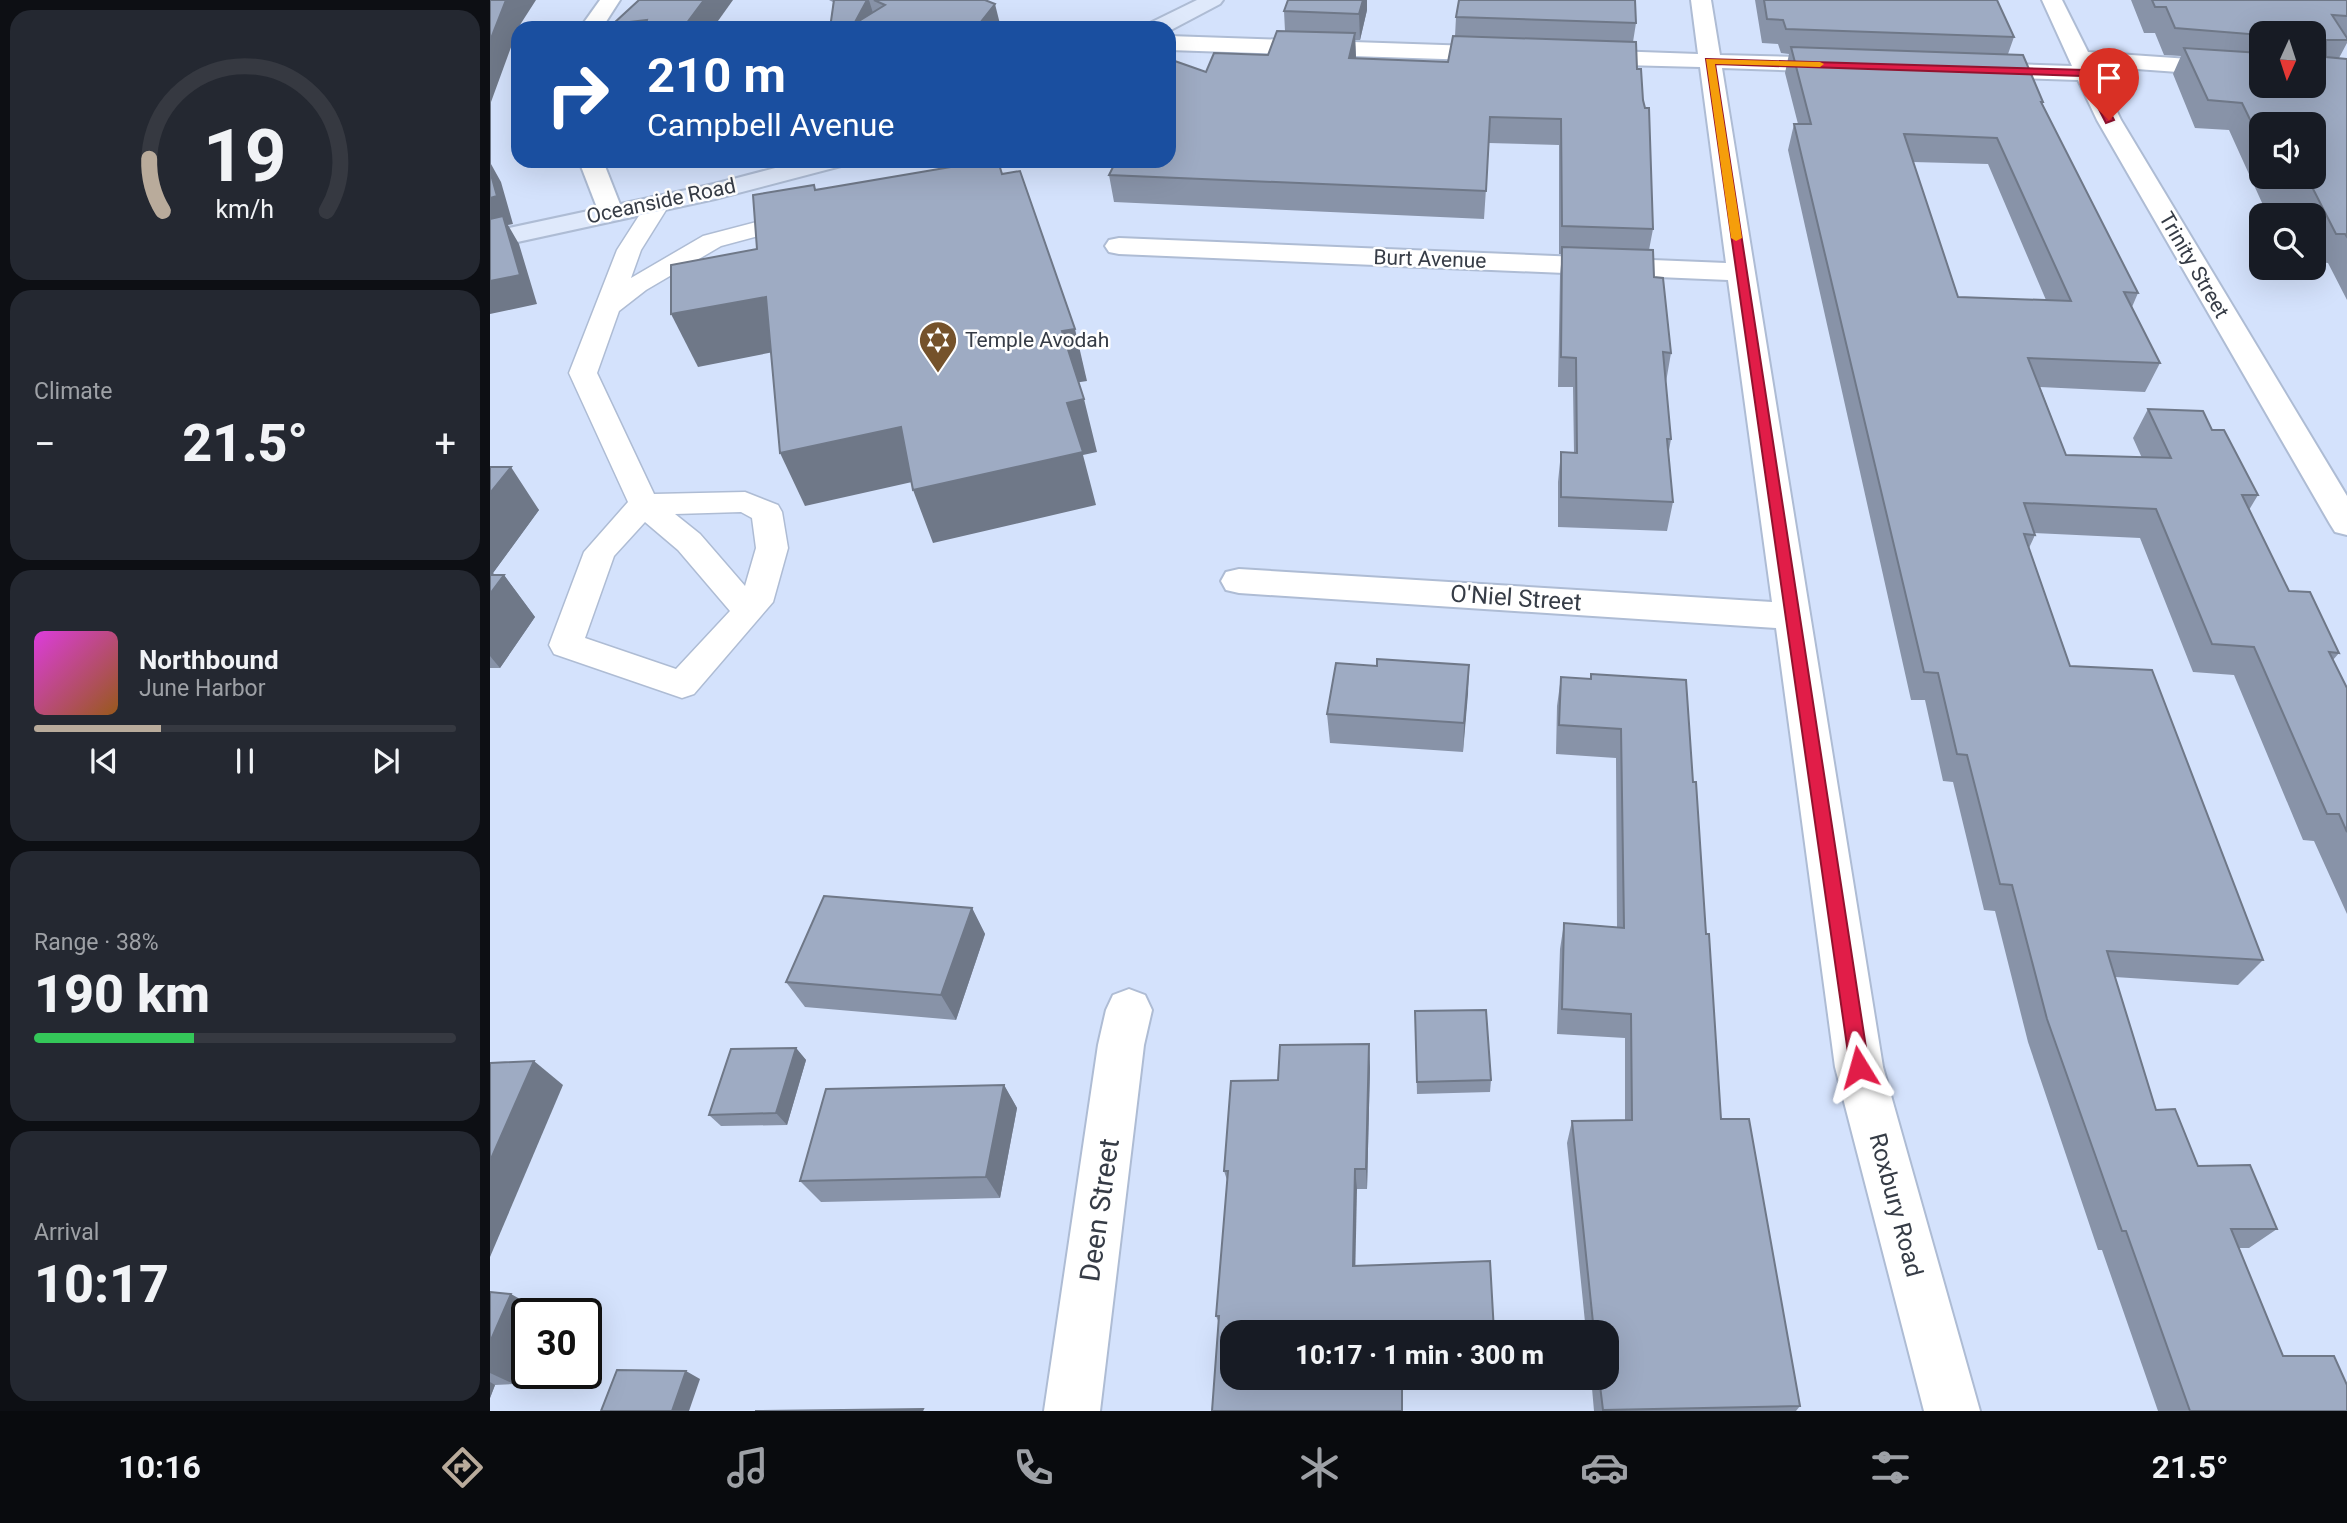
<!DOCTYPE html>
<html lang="en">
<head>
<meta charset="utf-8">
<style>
	:root { --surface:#171b24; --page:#242831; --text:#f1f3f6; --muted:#9ea1a6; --line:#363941; --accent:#b9ab9b }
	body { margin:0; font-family:Roboto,sans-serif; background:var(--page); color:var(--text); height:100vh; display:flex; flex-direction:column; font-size:26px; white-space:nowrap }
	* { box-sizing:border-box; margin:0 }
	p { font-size:23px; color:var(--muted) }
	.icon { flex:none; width:38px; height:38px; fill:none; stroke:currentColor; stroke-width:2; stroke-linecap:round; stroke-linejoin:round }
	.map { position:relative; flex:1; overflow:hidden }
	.details { display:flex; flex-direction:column; gap:10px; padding:10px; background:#0d0f14; width:490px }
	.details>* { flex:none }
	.top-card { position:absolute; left:21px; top:21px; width:665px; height:147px; border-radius:21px; box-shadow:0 7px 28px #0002; background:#1a4fa0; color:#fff; overflow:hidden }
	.needle { width:46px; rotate:183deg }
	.fabs { position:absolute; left:1759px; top:21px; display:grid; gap:14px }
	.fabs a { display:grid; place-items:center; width:77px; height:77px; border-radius:14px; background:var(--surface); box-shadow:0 7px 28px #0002; font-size:35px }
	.speed { position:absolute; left:21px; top:1298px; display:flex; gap:14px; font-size:35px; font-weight:700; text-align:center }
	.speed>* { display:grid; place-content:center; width:91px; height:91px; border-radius:50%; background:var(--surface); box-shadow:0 7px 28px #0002; line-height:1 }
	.speed .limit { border:4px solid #111; border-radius:10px; background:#fff; color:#111 }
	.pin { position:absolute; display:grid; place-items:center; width:60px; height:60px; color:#fff; margin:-72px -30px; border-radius:50% 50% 50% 0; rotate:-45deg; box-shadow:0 0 7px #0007 }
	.pin .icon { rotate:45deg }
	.me { position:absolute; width:77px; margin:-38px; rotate:352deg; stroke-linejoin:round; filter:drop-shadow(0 0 5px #0008) }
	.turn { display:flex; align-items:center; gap:24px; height:147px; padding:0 21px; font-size:32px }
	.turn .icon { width:91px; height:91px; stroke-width:2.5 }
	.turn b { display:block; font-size:49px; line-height:60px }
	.big { font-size:52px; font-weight:800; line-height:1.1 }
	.details .widget { flex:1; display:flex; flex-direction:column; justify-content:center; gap:10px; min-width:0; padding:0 24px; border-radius:21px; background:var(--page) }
	.details .dial { align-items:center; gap:0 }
	.dial svg { height:182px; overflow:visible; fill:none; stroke:var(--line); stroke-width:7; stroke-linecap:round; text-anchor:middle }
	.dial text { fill:var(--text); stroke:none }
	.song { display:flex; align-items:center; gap:21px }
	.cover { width:84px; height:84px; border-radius:10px; background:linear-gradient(135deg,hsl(300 70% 55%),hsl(30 70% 35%)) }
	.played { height:7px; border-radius:4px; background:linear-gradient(90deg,var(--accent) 30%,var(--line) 30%) }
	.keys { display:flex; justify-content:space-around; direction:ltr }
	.heat { display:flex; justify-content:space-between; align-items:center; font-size:38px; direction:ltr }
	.charge { height:10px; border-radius:5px; background:linear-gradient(90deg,#34c759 38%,var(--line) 0) }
	.trip { position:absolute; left:730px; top:1320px; width:399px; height:70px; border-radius:21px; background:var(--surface); box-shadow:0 7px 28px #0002; font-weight:800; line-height:70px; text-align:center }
	.menu { display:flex; height:112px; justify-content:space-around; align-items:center; background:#090b0e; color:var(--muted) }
	.menu .icon { width:49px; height:49px }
	.menu .current { color:var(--accent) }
	.menu b { font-size:32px; color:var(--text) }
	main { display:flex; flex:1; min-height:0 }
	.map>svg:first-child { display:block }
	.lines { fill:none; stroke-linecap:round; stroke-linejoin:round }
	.service-casing { stroke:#aebcd4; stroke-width:3 }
	.minor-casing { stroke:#aebcd4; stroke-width:4 }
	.secondary-casing { stroke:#aebcd4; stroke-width:4 }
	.service { fill:#fff; fill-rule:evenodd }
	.minor { fill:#fff; fill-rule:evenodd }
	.secondary { fill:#dfe9fb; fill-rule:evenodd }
	.wall { fill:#8893a8; fill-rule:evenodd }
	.shaded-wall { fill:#6f7888 }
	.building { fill:#9eabc3; stroke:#6f7888; stroke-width:2; fill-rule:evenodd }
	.route { fill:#e11d48; stroke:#92132f; stroke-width:2 }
	.slow { fill:#f59e0b }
	.labels { text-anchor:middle; stroke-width:5; stroke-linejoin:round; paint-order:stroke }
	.far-street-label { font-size:21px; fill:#363c46; stroke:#fff }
	.far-poi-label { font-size:21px; fill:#363c46; stroke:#fff; text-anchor:start }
	.street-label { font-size:24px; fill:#363c46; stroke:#fff }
	.near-street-label { font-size:28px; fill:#363c46; stroke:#fff }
</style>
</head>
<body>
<main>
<section class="details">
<div class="widget dial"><svg viewBox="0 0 100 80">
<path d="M14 69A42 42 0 1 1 86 69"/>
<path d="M14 69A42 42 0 0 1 8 46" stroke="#b9ab9b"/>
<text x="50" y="56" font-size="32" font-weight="700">19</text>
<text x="50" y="72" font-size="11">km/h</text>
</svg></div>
<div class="widget"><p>Climate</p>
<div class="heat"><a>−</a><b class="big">21.5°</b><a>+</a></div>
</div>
<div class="widget">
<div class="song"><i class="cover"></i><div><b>Northbound</b><p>June Harbor</p></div></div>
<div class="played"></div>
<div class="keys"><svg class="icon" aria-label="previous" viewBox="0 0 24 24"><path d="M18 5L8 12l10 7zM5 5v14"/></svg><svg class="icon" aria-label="pause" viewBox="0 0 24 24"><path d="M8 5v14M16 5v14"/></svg><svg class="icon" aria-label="next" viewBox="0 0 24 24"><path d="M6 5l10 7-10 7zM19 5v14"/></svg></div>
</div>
<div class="widget"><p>Range · 38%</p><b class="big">190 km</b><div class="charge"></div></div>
<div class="widget"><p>Arrival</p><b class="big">10:17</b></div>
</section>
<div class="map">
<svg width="1857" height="1411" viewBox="0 0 1857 1411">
	<rect width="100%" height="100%" fill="#d4e2fc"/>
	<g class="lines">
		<g class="service-casing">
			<path id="service" d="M169 195 177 197 181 202 151 250 141 278 213 236 312 210 320 212 324 217 320 222 231 246 156 290 129 311 107 373 164 494 255 492 288 505 292 512 298 548 283 602 204 694 192 698 64 654 59 645 94 552 138 502 79 373 127 250 161 197ZM251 512 262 518 266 548 255 586 210 534 185 514ZM155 522 188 550 240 611 186 669 95 638 124 556Z"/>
		</g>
		<g class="minor-casing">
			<g id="minor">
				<polygon points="110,0 130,0 112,28 90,28"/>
				<polygon points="1201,0 1221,0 1230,55 1349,58 1357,60 1360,65 1357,70 1349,72 1232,68 1393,1067 1490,1411 1434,1411 1345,1067 1286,628 749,593 736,590 731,581 736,572 749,569 1282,602 1238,280 629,254 619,252 615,246 619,240 629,238 1236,263 1210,67 1094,64 1086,62 1083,57 1086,52 1094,50 1208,54"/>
				<polygon points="1552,0 1572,0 1598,52 1771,64 1771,78 1605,66 1631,120 1857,496 1857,535 1845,532 1840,524 1607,120 1588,80 1489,77 1481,75 1478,70 1481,65 1489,63 1582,66"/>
				<polygon points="679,36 1013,47 1021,49 1024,54 1021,59 1013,61 679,50"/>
				<polygon points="89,161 113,161 133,212 129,218 120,220 111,218"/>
				<polygon points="639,989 655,995 662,1010 654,1045 610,1411 554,1411 608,1045 616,1010 623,995"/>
			</g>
		</g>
		<g class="secondary-casing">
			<g id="secondary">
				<polygon points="707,0 733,0 730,4 679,31 679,28 657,28 660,23"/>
				<polygon points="312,161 354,161 351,166 225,199 0,248 0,232 224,184"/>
			</g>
		</g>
		<use href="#service" class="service"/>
		<use href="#minor" class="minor"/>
		<use href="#secondary" class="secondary"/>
	</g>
	<g class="wall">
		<polygon points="339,0 495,0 340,28 343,2"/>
		<path d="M1265 0H1507L1524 37 1518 54 1553 102 1552 105 1648 293 1642 307 1670 363 1655 392 1550 387 1576 455 1652 458 1643 438 1658 409 1722 430 1768 495 1759 510 1799 591 1849 653 1843 660 1857 688V914L1824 841 1813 840 1744 675 1703 672 1650 538 1544 533 1545 535 1539 548 1580 666 1773 960 1748 985 1625 977 1666 1110 1708 1166 1787 1229 1759 1248H1749L1793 1356 1857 1411H1668L1612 1250H1608L1538 1042 1505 911 1494 910 1463 782 1453 781 1435 700H1421L1298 150 1304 124H1308L1295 73 1299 54 1291 53 1288 44 1272 43ZM1423 162 1498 164 1556 300 1468 297Z"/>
		<path d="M1641 0H1857V43L1849 58 1857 59V300L1838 263 1829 262 1824 250V215H1806L1802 207 1773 205 1739 130 1705 128 1683 74 1691 56 1674 55 1665 33H1654ZM1771 33H1824L1771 86ZM1771 124 1824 177H1771Z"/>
		<polygon points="877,10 870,40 865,40 866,59 958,62 965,36 966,17 1146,23 1143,42 1147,69 1163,229 1159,250 1164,277 1181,353 1176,382 1181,439 1178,456 1183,502 1177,531 1068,527 1068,482 1071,452 1084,453 1083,387 1068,387 1070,275 1072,254 1069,254 1069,145 999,143 994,219 624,202 619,175 716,72 778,55 795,31 794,11"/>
		<polygon points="0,467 49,510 3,573 4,575 14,575 45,617 10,668 0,668"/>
		<polygon points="979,665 973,752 840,743 837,714 887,666"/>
		<polygon points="1101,674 1203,782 1216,934 1231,1119 1310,1406 1306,1411 1104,1411 1101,1377 1116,1377 1116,1332 1096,1332 1077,1143 1082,1121 1135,1120 1135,1038 1067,1034 1070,949 1074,923 1127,927 1126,758 1066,754 1067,706 1071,677 1100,679"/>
		<polygon points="482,908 495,934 466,1020 315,1007 296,982"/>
		<polygon points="925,1011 1001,1080 1000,1092 927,1094"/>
		<polygon points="306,1048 316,1060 297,1125 231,1126 219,1115"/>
		<polygon points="880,1067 877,1189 867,1189 729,1323 726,1316 737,1180 734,1171 788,1080"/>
		<polygon points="514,1085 527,1108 510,1198 331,1202 310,1181"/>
		<polygon points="0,1292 53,1312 52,1314 37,1314 24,1384 5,1385 0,1398"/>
	</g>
	<g class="shaded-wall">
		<polygon points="16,0 46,0 28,28 1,102 1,164 11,182 23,224 18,225 29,244 47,304 0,314 0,41"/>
		<polygon points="214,0 243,0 223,28 193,28"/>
		<polygon points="377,0 379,0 386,23 364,24"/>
		<polygon points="873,0 877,0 877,10 870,40 869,14"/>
		<polygon points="505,4 511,28 486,28"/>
		<polygon points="157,20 161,28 125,28 123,24"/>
		<polygon points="865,33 866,59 859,58"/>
		<polygon points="276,297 299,349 208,367 181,314"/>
		<polygon points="585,329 597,381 584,383 572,331"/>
		<polygon points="594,399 607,452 593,455 606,505 443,543 423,490 577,403"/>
		<polygon points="411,427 431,480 315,506 290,453"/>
		<polygon points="21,467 49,510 3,573 9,581 14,575 45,617 10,668 0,656 0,493"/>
		<polygon points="979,665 978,694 973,752 974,723"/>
		<polygon points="482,908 495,934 466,1020 451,995"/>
		<polygon points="879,1044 880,1067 877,1189 876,1169"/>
		<polygon points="306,1048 316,1060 297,1125 286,1113"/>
		<polygon points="44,1061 73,1085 0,1257 0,1161"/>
		<polygon points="514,1085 527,1108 510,1198 496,1177"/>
		<polygon points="865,1169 867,1189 865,1283 863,1266"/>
		<polygon points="21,1294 53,1312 52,1314 37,1314 37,1352 24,1384 0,1373 0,1342"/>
		<polygon points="196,1371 210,1379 199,1411 182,1411"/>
		<polygon points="0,1382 5,1385 0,1398"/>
	</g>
	<g class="building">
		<polygon points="0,0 16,0 0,41"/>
		<polygon points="149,0 214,0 193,28 155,28 157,20 123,24"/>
		<polygon points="344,0 377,0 364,24 395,5 384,0 495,0 505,4 486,28 340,28"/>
		<polygon points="798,0 873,0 869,14 794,11"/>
		<polygon points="969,0 1145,0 1146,23 966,17"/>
		<polygon points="1274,0 1507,0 1524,37 1296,29 1293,20 1277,19"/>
		<polygon points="1662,0 1857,0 1857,16 1842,15 1857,38 1857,40 1836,40 1836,57 1857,59 1857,237 1855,234 1846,234 1818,179 1790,177 1824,177 1824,124 1771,124 1771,142 1752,103 1718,100 1694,48 1771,53 1771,86 1824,86 1824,33 1771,33 1771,35 1685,28 1676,7 1665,7"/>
		<polygon points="787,31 865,33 859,58 958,62 963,36 1146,42 1147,69 1151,69 1153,100 1155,108 1159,108 1163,229 1072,226 1071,119 1000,117 996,191 619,175 626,161 679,161 679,59 716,72 724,53 778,55"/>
		<path d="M1301 47 1533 55 1553 102H1551L1648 293 1634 292 1670 363 1538 358 1576 455 1681 458 1658 409 1713 411 1722 430H1734L1768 495H1752L1799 591 1820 592 1849 653 1839 652 1857 688V832L1849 814H1837L1764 647 1722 644 1666 509 1534 503 1545 535 1534 534 1580 666 1662 670 1773 960 1617 951 1666 1110 1685 1109 1708 1166 1760 1165 1787 1229H1741L1793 1356H1844L1857 1385V1411H1700L1636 1231H1632L1557 1019 1522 885 1510 884 1477 755 1467 754 1448 673 1434 672 1304 124H1321ZM1414 134 1507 138 1581 301 1468 297Z"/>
		<polygon points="496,161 508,161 512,174 530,171 585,329 572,331 594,399 577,403 593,452 423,490 411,427 290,453 276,297 181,314 181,265 267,249 263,195 324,185 325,190"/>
		<polygon points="0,171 7,196 0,198"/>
		<polygon points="13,216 30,275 0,281 0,219"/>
		<polygon points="1072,247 1163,250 1164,277 1173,278 1181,353 1173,352 1181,439 1177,439 1183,502 1071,497 1071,452 1087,453 1086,358 1071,357"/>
		<polygon points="0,467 21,467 0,493"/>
		<polygon points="0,575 14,575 0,594"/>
		<polygon points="887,659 979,665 974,723 837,714 846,663 887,666"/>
		<polygon points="1101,674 1196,680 1203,782 1206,782 1216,934 1219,934 1231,1119 1259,1119 1310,1406 1113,1410 1109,1377 1116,1377 1116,1332 1104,1332 1082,1121 1142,1120 1141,1014 1072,1009 1074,923 1134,928 1131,729 1069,725 1071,677 1101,679"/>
		<polygon points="334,896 482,908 451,995 296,982"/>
		<polygon points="996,1010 1001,1080 927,1082 925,1011"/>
		<polygon points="879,1044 876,1169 865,1169 863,1266 1000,1261 1004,1332 742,1332 742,1377 912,1377 912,1411 722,1411 729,1316 726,1316 738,1171 734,1171 741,1081 788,1080 790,1045"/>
		<polygon points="306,1048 286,1113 219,1115 241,1049"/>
		<polygon points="44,1061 0,1161 0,1063"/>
		<polygon points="514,1085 496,1177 310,1181 336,1089"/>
		<polygon points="0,1292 21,1294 0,1342"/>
		<polygon points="127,1370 196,1371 182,1411 111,1411"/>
		<polygon points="433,1409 432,1411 265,1411"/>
	</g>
	<polygon class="route" points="1216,59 1596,70 1600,73 1624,120 1616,123 1592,76 1225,64 1379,1067 1376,1074 1369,1077 1362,1074 1360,1067"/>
	<polygon class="slow" points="1216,59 1330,62 1334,64 1330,67 1225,64 1252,238 1246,241 1241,238"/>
	<defs>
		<g id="synagogue-pin" transform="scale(2.0125)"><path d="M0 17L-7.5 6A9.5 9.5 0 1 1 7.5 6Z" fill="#75522b" stroke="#fff"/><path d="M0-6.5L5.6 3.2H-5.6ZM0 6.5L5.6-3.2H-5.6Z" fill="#fff"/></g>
	</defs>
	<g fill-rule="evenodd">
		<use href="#synagogue-pin" x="448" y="340"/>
	</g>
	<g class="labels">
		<g class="far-street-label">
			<text transform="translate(171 201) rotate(-12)" y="7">Oceanside Road</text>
			<text transform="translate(940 259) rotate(2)" y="7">Burt Avenue</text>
			<text transform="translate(1704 265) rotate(60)" y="7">Trinity Street</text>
		</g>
		<g class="far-poi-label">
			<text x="475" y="347">Temple Avodah</text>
		</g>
		<g class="street-label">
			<text transform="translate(1026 598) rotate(4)" y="8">O'Niel Street</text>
			<text transform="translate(1406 1205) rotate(75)" y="8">Roxbury Road</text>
		</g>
		<g class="near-street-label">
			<text transform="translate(609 1210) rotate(-82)" y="10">Deen Street</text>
		</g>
	</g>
</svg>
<div class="fabs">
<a><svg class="needle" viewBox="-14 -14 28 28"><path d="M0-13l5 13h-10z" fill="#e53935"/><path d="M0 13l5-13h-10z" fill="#9ea1a6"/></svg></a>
<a><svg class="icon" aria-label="sound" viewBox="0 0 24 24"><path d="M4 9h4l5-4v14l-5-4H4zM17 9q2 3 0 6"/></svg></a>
<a><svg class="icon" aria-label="search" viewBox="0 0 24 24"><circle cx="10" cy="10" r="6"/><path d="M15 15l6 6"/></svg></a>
</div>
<div class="speed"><div class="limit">30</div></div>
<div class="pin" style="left:1619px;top:120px;background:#d93025"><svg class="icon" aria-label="arrive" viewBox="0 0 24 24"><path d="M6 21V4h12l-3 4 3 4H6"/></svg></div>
<svg class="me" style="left:1369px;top:1067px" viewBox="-20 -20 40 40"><path d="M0-17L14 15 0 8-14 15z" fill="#e11d48" stroke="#fff" stroke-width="4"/></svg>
<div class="trip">10:17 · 1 min · 300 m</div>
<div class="top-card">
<div class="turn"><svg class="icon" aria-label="right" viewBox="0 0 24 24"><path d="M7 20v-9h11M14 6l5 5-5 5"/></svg><div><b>210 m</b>Campbell Avenue</div></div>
</div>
</div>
</main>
<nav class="menu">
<b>10:16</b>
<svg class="icon current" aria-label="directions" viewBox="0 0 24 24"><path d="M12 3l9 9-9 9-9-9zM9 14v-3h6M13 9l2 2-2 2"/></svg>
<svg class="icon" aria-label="music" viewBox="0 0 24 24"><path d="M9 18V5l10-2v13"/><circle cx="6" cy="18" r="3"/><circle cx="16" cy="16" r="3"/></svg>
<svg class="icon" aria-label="phone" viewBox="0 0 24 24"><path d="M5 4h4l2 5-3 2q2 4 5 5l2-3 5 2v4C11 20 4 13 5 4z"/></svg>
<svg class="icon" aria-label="climate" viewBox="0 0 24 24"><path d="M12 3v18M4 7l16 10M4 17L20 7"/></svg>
<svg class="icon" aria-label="car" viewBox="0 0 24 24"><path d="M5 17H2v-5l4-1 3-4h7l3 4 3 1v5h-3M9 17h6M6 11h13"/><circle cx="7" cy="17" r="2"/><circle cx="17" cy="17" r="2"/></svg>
<svg class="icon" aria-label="filters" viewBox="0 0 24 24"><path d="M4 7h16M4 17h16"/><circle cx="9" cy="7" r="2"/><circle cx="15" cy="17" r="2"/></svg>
<b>21.5°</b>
</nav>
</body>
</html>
